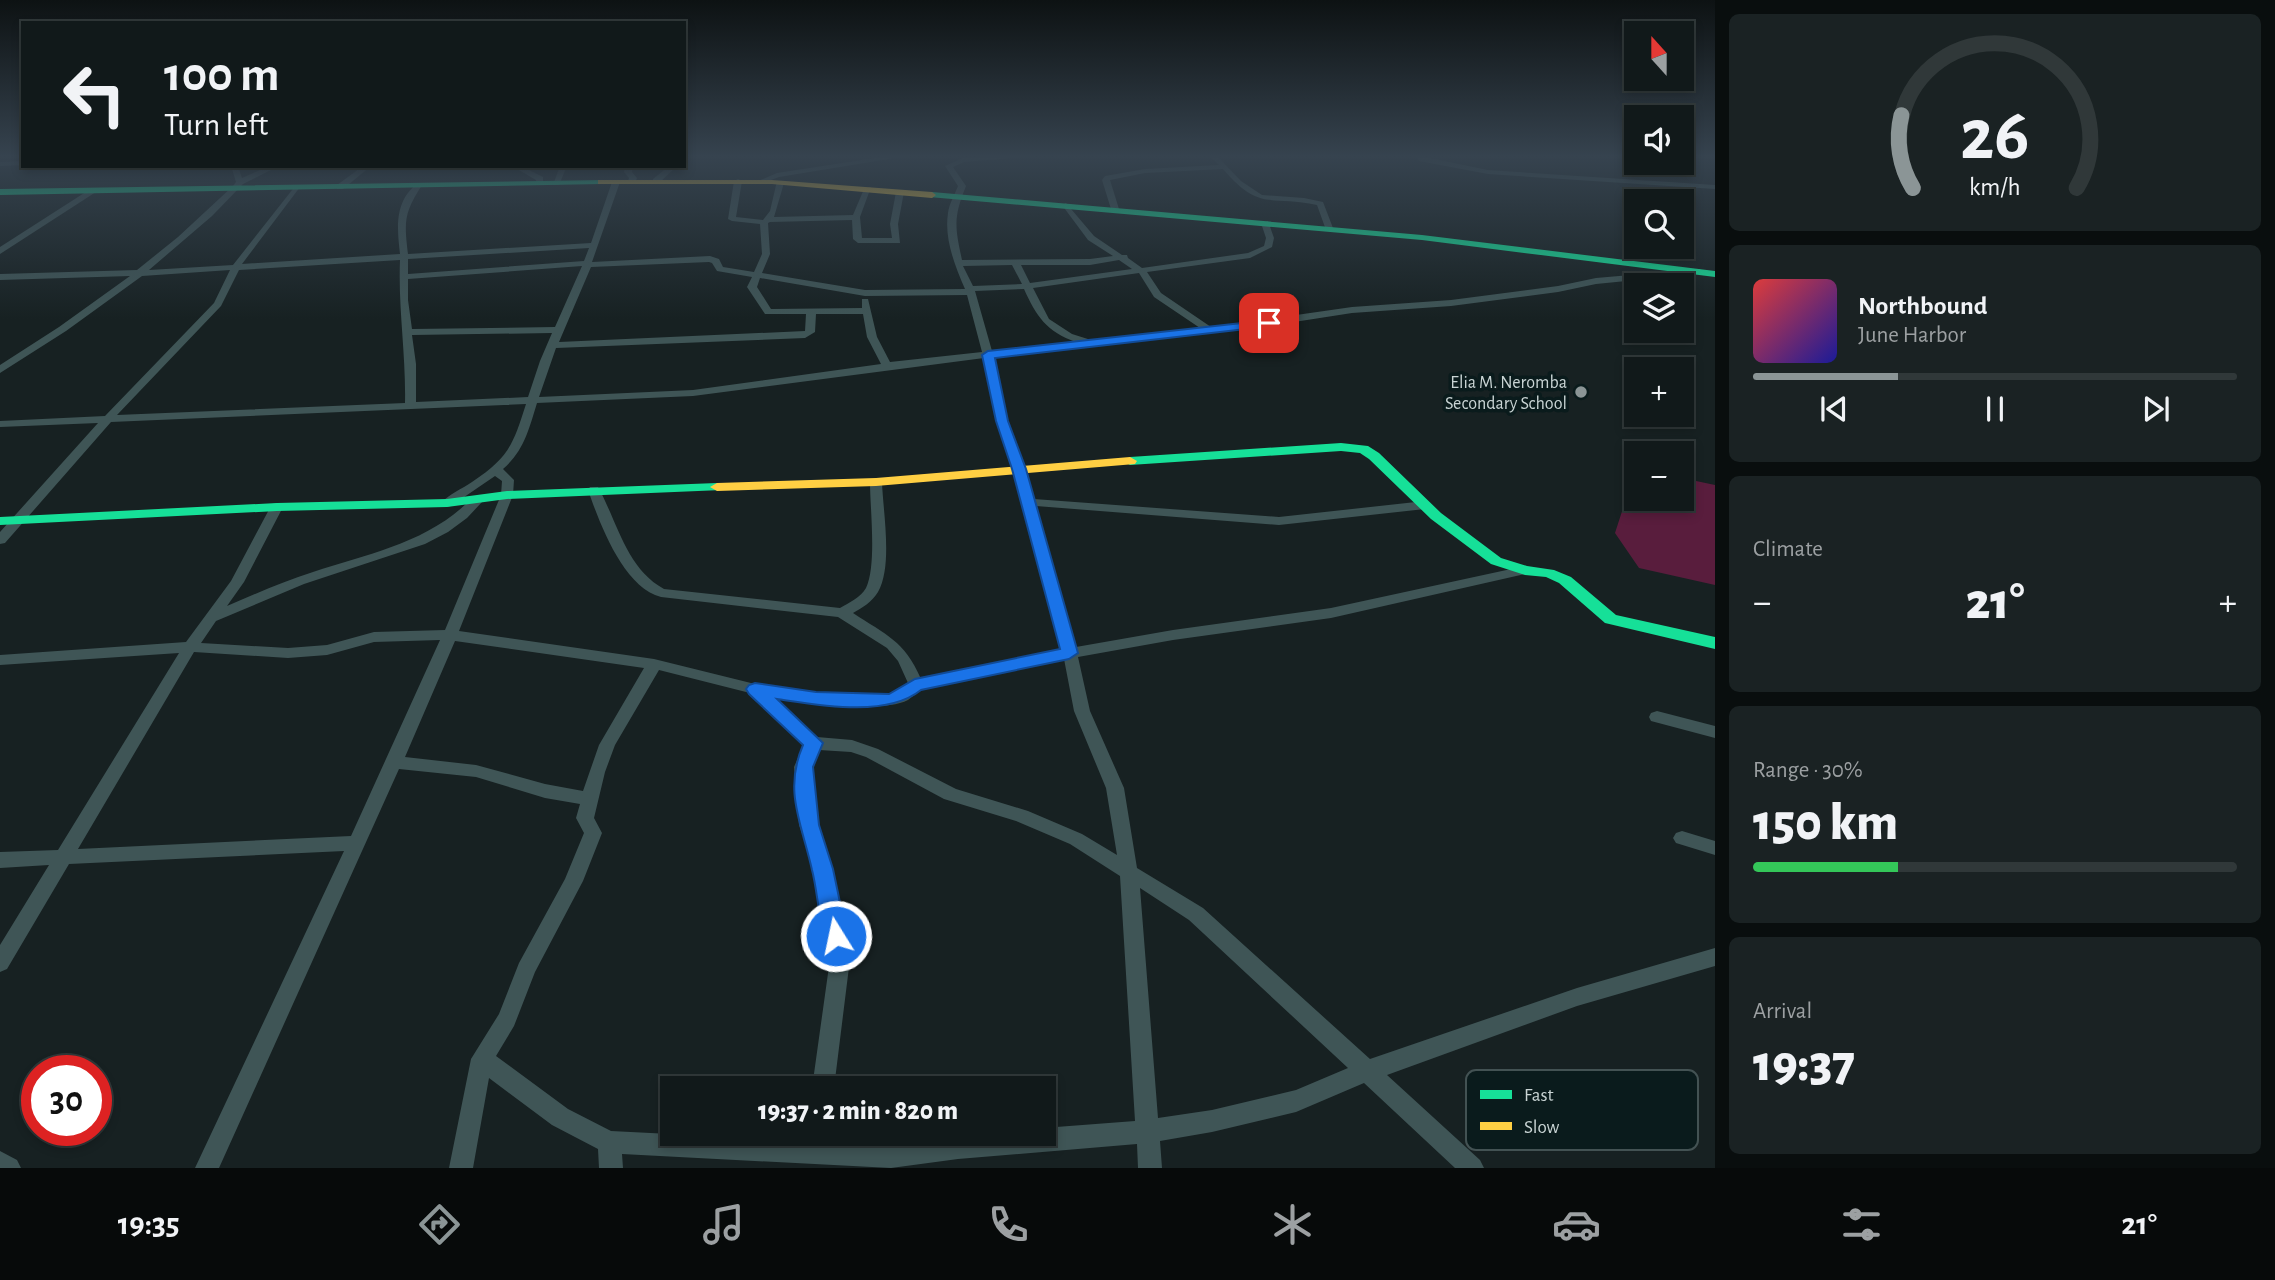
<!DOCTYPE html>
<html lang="en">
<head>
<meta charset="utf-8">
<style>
	:root { --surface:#11191a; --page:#1a2223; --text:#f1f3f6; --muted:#9ca0a2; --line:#303839; --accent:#8b9596 }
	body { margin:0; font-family:"Alegreya Sans",sans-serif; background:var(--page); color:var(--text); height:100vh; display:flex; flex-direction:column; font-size:26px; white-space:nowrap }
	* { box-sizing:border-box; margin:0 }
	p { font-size:23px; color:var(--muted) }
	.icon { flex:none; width:38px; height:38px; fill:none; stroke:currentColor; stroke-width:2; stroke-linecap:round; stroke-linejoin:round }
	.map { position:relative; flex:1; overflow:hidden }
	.sheet { display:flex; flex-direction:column; gap:14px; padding:14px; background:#090e0e; width:560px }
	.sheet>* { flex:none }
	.banner { position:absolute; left:21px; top:21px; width:665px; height:147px; border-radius:0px; box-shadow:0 4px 10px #0003,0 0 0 2px var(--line); background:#11191a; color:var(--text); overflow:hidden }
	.needle { width:46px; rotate:339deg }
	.tools { position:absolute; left:1624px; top:21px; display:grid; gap:14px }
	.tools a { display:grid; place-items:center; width:70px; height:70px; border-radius:0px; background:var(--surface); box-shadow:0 4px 10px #0003,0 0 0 2px var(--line); font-size:35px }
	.speed { position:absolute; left:21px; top:1055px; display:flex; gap:14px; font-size:35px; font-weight:700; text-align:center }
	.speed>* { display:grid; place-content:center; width:91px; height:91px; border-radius:50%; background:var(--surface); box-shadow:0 4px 10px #0003,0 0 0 2px var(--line); line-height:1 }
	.speed .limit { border:10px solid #d22; background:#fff; color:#111 }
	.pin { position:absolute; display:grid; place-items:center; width:60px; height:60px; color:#fff; margin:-30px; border-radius:14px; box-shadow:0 4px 10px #0006 }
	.me { position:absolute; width:77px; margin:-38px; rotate:350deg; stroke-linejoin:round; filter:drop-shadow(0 0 5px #0008) }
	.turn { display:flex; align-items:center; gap:24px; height:147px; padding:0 28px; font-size:32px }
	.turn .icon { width:91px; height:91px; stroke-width:2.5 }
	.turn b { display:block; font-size:49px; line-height:60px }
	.big { font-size:52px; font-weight:800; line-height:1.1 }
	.sheet .tile { flex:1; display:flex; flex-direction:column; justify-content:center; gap:10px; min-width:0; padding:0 24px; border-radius:10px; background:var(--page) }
	.sheet .dial { align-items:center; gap:0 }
	.dial svg { height:182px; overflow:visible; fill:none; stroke:var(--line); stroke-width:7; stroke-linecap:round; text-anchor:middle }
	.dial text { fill:var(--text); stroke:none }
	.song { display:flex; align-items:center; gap:21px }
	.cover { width:84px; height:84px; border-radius:10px; background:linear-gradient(135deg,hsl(0 70% 55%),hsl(240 70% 35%)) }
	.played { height:7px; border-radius:4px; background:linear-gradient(90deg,var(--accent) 30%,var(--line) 30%) }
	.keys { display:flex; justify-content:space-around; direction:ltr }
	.heat { display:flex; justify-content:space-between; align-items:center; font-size:38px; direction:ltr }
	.charge { height:10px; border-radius:5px; background:linear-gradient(90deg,#34c759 30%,var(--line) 0) }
	.trip { position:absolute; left:660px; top:1076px; width:396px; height:70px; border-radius:0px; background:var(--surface); box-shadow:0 4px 10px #0003,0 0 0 2px var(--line); font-weight:800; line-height:70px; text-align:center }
	.menu { display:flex; height:112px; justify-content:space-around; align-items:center; background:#070a0a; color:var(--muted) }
	.menu .icon { width:49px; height:49px }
	.menu .current { color:var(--accent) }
	.menu b { font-size:32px; color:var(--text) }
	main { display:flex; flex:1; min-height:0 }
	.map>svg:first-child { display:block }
	.green { fill:#591d3d }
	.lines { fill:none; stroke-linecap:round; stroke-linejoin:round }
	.street { fill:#3f5556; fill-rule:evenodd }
	.fast { fill:#16e098; fill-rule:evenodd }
	.slow { fill:#ffcf43; fill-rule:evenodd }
	.route { fill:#1a73e8; stroke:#114b97; stroke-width:2 }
	.poi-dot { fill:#8b9596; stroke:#0a1b1c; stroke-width:2.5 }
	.labels { text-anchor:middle; stroke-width:7; stroke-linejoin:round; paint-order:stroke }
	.far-poi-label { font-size:18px; fill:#c9d4d4; stroke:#0a1b1c; text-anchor:end }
	.key { fill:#0a1b1c; stroke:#435253; stroke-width:2 }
	.key-label { font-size:19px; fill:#c9d4d4 }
</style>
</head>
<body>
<main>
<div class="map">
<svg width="1715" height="1168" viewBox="0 0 1715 1168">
	<rect width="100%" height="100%" fill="#172122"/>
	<polygon class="green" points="1682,478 1715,485 1715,585 1639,568 1615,533 1626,499 1636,489 1636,499 1682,499"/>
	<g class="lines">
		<g class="street">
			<polygon points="684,155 688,155 684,159"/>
			<polygon points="894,155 913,155 779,177 760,184 756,182 777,173"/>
			<path d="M1004 155H1046L964 162 953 167 966 186C953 218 955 227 962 260L1090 259 1113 256 1088 240 1062 205 1066 203 1094 236 1122 255H1127L1128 258 1142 268 1248 253 1264 246 1266 238 1261 223 1268 221 1274 238 1272 247 1250 258 1147 272 1161 293 1211 327 1352 307 1451 300 1558 286 1596 278 1700 269 1701 271 1697 274 1596 284 1558 292 1451 306 1352 313 1269 326 994 357 1008 421 1034 499 1279 517 1425 501 1431 505 1425 509 1279 525 1036 506 1076 647 1173 630 1331 608 1525 566 1532 570 1525 574 1331 618 1173 640 1078 657 1090 711 1124 788 1137 868 1203 908 1370 1059 1577 988 1715 948V966L1577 1006 1387 1075 1480 1160 1484 1168H1455L1364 1083 1296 1112 1212 1132 1160 1141 1162 1168H1138L1137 1144 958 1159 891 1168 622 1154 623 1168H599L598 1149 552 1125 489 1078 473 1168H449L471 1059 499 1014 519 963 565 879 584 833 576 818 580 804 545 798 476 777 399 769 219 1168H195L344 851 69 864 7 969 0 972V945L49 865 0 868V852L58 850 179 653 0 665V655L186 642 231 581 272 504 277 503 283 507 244 582 227 606C255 594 284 581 313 572 371 553 431 542 474 496H482L484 499 482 502 467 518 448 532 425 544 304 584 216 621 201 643 288 648 327 645 374 632 445 630 501 495 502 481 495 476 451 506 447 507 441 503C449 494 462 489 472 482 509 457 513 445 526 404L111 422 5 543 0 544V532L98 423 0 427V421L105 416 214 303 230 270 142 276 66 331 0 373V365L59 327 130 276 0 280V274L137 270 178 237 233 186 236 182 231 166H238L242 178 269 166H279L243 184 212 216 149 270 233 265 296 185 300 187 242 264 400 254C397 228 394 201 418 183L422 185C404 213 404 221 408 254L591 243 612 182 616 180 620 182 592 262 710 256 719 259 723 267 754 272 762 254 760 224 732 221 728 219 734 181 738 179 742 181 736 217 763 220 770 211 777 181 784 183 774 217 853 215 864 189 871 187 860 217 862 238H892L890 224 896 192 900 190 904 192 898 224 900 243H858L853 239 852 220 770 222 768 223 770 254 762 273 865 290 965 289C955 266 944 239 948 213 949 204 955 194 958 186L945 166 963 158ZM589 248 584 261 408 274V259ZM400 260C398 308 406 354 405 403L117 415 221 306 239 270ZM1119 260 1132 269 1030 283 1021 265H1090ZM709 262 712 263 717 271 752 277 747 287 765 314H806L805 331 559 342 591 267ZM1012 265 1022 284 973 286 963 266ZM582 266 555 327 412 329 408 300V279ZM1139 273 1154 297 1200 328 1091 340 1072 334 1049 319 1033 288ZM760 278 865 296 967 295 982 352 890 362 877 337 868 299H862V308L771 309 757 287ZM1024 289C1036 316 1047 332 1076 342L992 351 975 291ZM816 314H863L867 337 881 364 693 390 539 397 556 348 805 338 815 332ZM552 333 540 361 528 397 416 402V364L412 335ZM984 358 996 421 1013 469 1062 650 921 679C904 640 886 635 853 613 862 608 872 602 878 592 893 566 883 512 882 482L876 478 870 482C870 509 877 565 866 588 861 597 849 603 840 608L664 589C626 568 618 523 598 487H590L588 490C600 524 623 587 661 597L838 617 887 648 898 661 908 683 896 692 889 694 816 692 755 684 654 659 459 631 513 495 514 480 503 469C524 451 529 429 537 403L693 396ZM440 640 351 836 78 849 194 652 288 658 327 655 374 642ZM455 641 644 668 599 745 583 791 545 784 476 765 405 757ZM1064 659 1074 711 1106 788 1117 855 1082 834 1028 811 956 789 878 749 852 740 817 737 774 697C804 702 881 714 908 700 912 697 917 693 921 689ZM659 670 750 693 804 744 794 767 799 825 814 868 830 959 812 1088H834L850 959 832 868 817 825 812 767 819 750 851 752 866 757 944 799 1016 821 1070 844 1120 876 1135 1121 1043 1128V1134H975L886 1145 831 1142 832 1134H808V1141L611 1131 568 1109 496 1056 514 1026 535 972 583 881 602 833 594 818 605 772 615 745ZM1140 888 1189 920 1348 1068 1296 1090 1212 1110 1158 1118Z"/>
			<path d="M1209 155H1216L1241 181 1262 195 1304 198 1323 202 1333 228 1326 230 1317 205C1269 194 1261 213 1223 169L1145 173 1110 180 1119 209 1115 211 1111 209 1102 180 1105 176 1145 169 1219 165Z"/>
			<polygon points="1415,155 1488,170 1715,185 1715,189 1488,174 1419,161"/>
			<polygon points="23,161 23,165 0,166 0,162"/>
			<polygon points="363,166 371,166 343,189 337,189 337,185"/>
			<polygon points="512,166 521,166 543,177 543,183 536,185 536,180"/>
			<polygon points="560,166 567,166 559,185 553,185"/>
			<polygon points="625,166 633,166 632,172 637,178 635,183 628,181 629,178 624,172"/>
			<polygon points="669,166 677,166 659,183 653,183 653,179"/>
			<polygon points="92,188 99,190 0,254 0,247"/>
			<polygon points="1657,711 1715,726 1715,738 1651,721 1649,717 1651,713"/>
			<polygon points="1682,831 1715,841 1715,855 1676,843 1673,838 1676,833"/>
			<polygon points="0,1151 17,1160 21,1168 0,1168"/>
		</g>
		<g class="fast">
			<polygon points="604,180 604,184 601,184 0,195 0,189"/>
			<polygon points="932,192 1422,235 1715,271 1715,277 1422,240 929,197 929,193"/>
			<polygon points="1341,443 1368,446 1379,453 1441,513 1501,558 1527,566 1554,570 1571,577 1616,615 1715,637 1715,649 1605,623 1559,583 1546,577 1525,575 1491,564 1431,519 1369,459 1360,453 1341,451 1130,465 1123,461 1130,457"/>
			<polygon points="717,483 722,484 724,487 722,490 507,499 447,507 277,511 0,525 0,517 277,503 447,499 507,491"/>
		</g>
		<g class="slow">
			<polygon points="598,180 772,180 932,192 936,195 932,198 772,184 598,184"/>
			<polygon points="1130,457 1137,461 1135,464 876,486 717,491 710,487 717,483 876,478"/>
		</g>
	</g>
	<linearGradient id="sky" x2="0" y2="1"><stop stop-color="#0d1213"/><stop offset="0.49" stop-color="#36434f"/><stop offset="1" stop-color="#36434f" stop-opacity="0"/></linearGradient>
	<rect width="1715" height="319" fill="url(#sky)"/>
	<path class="route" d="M1269 320 1275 323 1273 326 995 358 1008 421 1026 469 1078 653 1069 659 921 690C886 718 818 705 777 699L823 743 813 767 819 825 833 869 847 936 844 943 836 946 828 943C818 921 818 893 812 870 802 824 783 791 803 745L749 694 746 689 749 685 755 683 816 692 889 694 915 679 1060 649 1012 469 996 421 982 355 988 351Z"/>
	<circle class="poi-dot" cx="1581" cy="392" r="7"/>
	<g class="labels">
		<g class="far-poi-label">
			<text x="1567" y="388">Elia M. Neromba<tspan x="1567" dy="21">Secondary School</tspan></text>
		</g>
	</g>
	<rect x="1466" y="1070" width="232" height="80" rx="10" class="key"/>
	<rect x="1480" y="1090" width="32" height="9" fill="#16e098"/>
	<rect x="1480" y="1122" width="32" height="8" fill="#ffcf43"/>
	<g class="key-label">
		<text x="1524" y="1101">Fast</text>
		<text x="1524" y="1133">Slow</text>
	</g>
</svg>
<div class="tools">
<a><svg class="needle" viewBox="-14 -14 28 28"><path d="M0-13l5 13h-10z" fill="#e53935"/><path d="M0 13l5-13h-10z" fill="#9ca0a2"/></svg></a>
<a><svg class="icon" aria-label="sound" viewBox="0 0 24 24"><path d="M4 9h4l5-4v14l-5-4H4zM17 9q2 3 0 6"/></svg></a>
<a><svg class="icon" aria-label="search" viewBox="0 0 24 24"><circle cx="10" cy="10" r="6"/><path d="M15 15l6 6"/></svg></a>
<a><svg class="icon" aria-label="layers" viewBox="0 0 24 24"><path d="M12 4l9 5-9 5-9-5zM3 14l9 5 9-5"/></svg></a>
<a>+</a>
<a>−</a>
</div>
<div class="speed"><div class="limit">30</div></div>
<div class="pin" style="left:1269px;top:323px;background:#d93025"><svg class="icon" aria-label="arrive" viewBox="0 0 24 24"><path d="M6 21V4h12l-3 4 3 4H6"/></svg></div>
<svg class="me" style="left:836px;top:936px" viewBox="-20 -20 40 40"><circle r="17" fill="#1a73e8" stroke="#fff" stroke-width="3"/><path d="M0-11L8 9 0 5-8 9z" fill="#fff"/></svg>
<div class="trip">19:37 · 2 min · 820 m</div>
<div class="banner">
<div class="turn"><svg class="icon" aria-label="left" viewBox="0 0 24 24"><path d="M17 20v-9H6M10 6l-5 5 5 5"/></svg><div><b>100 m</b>Turn left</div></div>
</div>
</div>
<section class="sheet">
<div class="tile dial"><svg viewBox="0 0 100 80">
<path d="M14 69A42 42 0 1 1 86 69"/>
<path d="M14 69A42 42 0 0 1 9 37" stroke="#8b9596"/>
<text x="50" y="56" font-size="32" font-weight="700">26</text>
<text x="50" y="72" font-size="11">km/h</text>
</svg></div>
<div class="tile">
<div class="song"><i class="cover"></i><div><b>Northbound</b><p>June Harbor</p></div></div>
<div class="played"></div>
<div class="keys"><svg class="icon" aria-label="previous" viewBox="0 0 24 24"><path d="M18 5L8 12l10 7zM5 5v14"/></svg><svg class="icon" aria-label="pause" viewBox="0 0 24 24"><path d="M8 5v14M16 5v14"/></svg><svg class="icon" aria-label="next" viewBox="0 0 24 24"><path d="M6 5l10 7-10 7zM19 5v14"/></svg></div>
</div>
<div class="tile"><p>Climate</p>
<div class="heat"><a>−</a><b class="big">21°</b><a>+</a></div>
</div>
<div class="tile"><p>Range · 30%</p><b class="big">150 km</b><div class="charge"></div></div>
<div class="tile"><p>Arrival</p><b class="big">19:37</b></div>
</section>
</main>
<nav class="menu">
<b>19:35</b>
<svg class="icon current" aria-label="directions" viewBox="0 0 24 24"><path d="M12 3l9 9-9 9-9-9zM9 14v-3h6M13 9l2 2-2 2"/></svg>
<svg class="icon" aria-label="music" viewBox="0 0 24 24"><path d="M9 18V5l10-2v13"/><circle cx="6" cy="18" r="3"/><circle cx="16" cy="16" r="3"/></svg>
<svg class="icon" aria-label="phone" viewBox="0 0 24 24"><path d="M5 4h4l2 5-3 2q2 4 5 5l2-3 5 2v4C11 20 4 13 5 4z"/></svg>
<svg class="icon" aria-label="climate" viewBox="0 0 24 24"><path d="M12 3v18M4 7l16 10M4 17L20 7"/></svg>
<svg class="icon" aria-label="car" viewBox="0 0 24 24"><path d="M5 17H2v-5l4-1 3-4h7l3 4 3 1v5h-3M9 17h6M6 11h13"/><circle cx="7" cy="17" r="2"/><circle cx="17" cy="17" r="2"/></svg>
<svg class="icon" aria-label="filters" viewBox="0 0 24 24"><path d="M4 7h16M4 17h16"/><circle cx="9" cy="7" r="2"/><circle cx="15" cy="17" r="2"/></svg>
<b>21°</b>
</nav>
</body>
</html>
